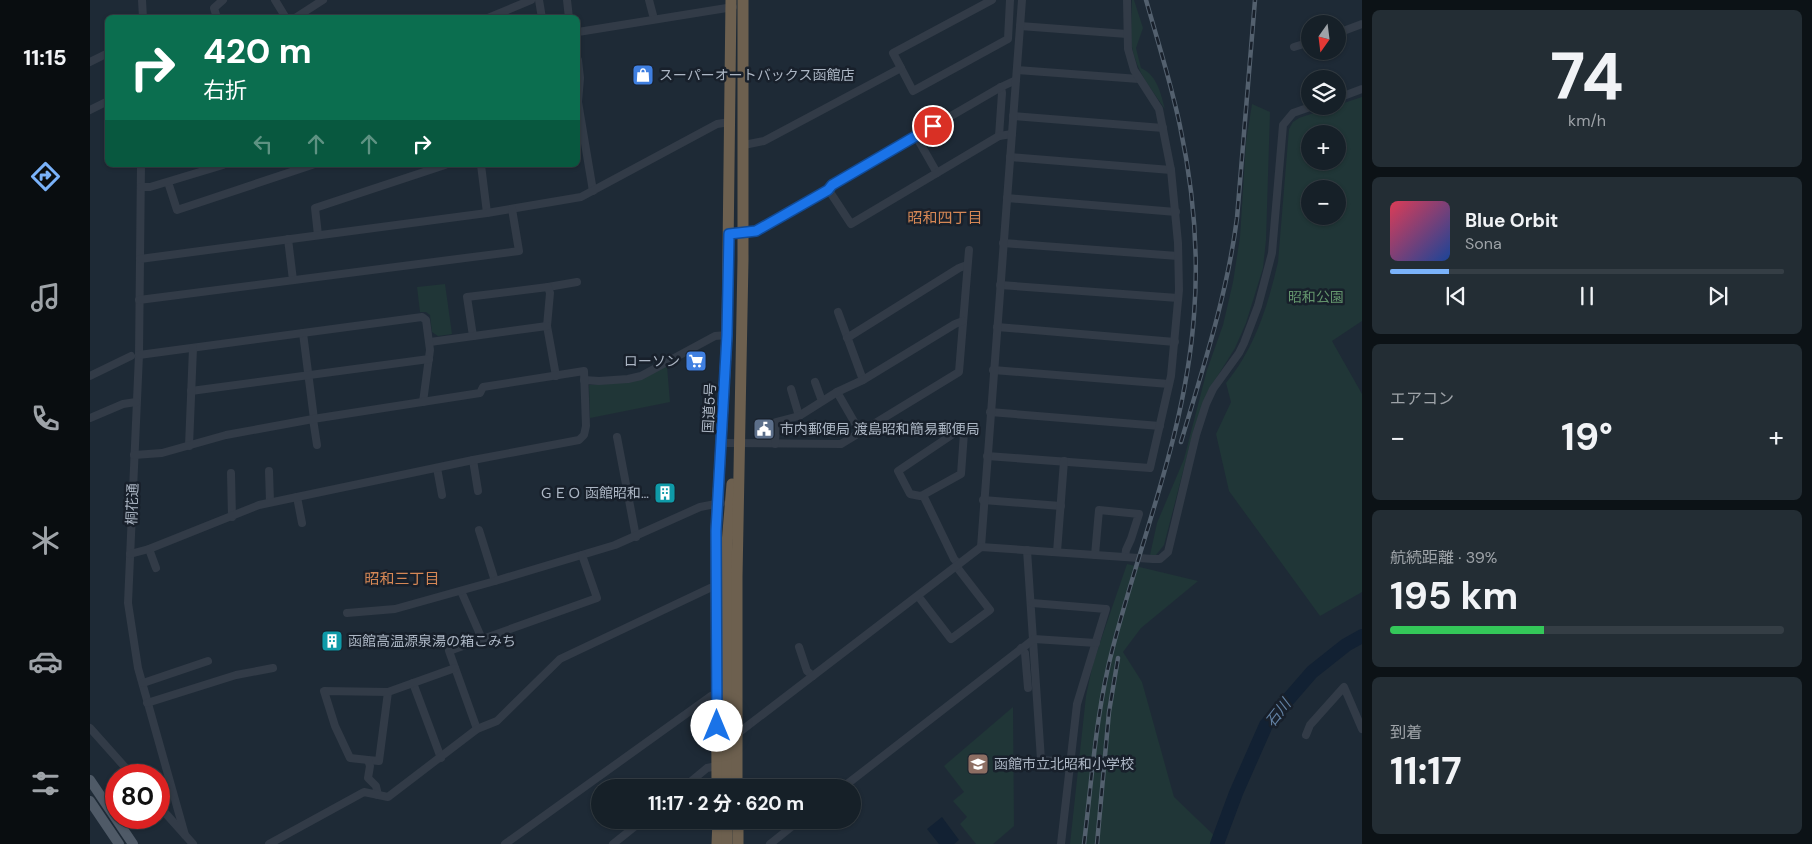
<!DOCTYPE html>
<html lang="ja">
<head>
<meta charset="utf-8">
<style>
	:root { --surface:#162028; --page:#232d34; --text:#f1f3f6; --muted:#9ea3a8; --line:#353e45; --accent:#7ab2fa }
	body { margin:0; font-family:"DM Sans","Noto Sans JP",sans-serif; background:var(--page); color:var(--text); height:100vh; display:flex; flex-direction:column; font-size:19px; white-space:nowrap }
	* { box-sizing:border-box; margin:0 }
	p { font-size:16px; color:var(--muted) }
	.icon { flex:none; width:28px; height:28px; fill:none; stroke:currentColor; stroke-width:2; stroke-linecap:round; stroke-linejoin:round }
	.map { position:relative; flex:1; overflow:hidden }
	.sheet { display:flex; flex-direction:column; gap:10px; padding:10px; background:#0c1216; width:450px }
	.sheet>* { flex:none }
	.banner { position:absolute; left:15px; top:15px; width:475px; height:152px; border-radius:8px; box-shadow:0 1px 4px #0004,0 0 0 1px var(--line); background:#0b6e4f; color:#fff; overflow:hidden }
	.needle { width:32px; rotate:194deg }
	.buttons { position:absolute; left:1211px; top:15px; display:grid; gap:10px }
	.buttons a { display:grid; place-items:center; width:45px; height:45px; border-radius:50%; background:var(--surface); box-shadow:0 1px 4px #0004,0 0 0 1px var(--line); font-size:25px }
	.speed { position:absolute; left:15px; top:764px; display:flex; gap:10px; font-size:25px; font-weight:700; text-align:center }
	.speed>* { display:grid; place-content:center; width:65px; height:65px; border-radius:50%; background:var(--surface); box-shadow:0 1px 4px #0004,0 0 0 1px var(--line); line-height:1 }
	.speed .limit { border:8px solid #d22; background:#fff; color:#111 }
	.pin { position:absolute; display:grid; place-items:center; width:42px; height:42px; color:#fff; margin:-21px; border:2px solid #fff; border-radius:50%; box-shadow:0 1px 5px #0007 }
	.me { position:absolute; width:55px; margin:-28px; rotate:0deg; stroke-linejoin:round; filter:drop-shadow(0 0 4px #0008) }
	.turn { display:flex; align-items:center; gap:18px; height:105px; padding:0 15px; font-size:22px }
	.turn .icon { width:65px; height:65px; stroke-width:2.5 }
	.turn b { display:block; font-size:35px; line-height:42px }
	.lanes { display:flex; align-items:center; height:48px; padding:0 15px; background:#0003; justify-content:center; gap:25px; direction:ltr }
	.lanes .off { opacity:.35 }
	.big { font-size:38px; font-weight:700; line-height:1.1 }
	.sheet .card { flex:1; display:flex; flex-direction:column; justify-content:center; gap:8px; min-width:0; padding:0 18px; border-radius:8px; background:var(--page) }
	.sheet .dial { align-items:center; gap:0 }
	.dial b { font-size:65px; line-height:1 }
	.song { display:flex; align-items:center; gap:15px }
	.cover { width:60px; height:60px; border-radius:8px; background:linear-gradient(135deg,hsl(350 70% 55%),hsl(220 70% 35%)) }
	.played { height:5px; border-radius:2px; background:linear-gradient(90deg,var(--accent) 15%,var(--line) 15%) }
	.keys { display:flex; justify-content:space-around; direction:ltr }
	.heat { display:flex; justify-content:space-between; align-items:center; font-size:28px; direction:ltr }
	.charge { height:8px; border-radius:4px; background:linear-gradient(90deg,#34c759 39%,var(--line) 0) }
	.trip { position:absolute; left:501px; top:779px; width:270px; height:50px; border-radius:25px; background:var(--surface); box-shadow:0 1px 4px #0004,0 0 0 1px var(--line); font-weight:700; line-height:50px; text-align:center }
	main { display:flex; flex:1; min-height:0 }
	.dock { display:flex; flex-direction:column; width:90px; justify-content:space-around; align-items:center; background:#090d10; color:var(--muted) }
	.dock .icon { width:35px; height:35px }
	.dock .selected { color:var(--accent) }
	.dock b { font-size:22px; color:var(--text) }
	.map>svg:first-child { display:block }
	.green { fill:#203637; fill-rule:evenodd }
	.water { fill:#122133 }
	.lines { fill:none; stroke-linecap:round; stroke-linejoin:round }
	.river { stroke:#122133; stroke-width:14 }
	.minor { stroke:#323b47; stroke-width:8 }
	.major { stroke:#4f5a67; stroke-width:10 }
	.highway { stroke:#6d604f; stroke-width:11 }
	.rail-casing { stroke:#53606e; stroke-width:4.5 }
	.rail { stroke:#18202b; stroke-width:2.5; stroke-dasharray:8; stroke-linecap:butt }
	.route-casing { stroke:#114b97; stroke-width:12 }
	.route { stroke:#1a73e8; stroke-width:9 }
	.labels { text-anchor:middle; stroke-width:5; stroke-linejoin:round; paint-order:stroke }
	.poi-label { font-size:14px; fill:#acb6c4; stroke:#18202b; text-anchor:start }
	.park-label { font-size:14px; fill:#63946c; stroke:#18202b }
	.street-label { font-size:14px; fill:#acb6c4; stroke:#18202b }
	.neighbourhood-label { font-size:15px; fill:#d58755; stroke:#18202b }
	.water-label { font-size:15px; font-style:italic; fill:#6382a4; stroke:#18202b }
</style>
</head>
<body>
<main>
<nav class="dock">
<b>11:15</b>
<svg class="icon selected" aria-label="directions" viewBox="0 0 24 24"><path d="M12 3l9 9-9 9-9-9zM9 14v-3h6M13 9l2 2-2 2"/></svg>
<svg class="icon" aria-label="music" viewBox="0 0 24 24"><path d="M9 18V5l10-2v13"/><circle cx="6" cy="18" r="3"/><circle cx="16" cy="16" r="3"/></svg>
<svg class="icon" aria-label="phone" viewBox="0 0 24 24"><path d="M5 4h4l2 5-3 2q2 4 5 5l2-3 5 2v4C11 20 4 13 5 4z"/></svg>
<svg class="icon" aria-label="climate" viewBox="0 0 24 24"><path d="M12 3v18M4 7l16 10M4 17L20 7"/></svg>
<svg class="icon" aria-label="car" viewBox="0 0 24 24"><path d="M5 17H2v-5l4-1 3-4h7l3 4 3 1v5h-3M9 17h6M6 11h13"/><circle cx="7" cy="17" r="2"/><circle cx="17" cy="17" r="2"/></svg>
<svg class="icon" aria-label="filters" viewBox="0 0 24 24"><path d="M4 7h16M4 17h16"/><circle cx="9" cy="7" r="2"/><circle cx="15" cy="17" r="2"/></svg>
</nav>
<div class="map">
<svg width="1272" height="844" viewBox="0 0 1272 844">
	<rect width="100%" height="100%" fill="#1e2a36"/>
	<g class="green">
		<path d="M1042 0H1044L1053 28 1046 48 1051 68C1067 75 1071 94 1075 109 1062 90 1046 71 1042 47 1040 32 1042 15 1042 0Z"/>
		<path d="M1272 97V321L1242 341 1272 394V592L1230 616 1139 491 1126 434 1141 402 1136 383C1165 348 1178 305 1188 262L1199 129 1203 122 1209 118ZM1220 134H1248V161H1220ZM1220 189H1248V216H1220Z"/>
		<polygon points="1162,104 1180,112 1176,240 1173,268 1156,323 1145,348 1117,393 1104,429 1074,545 1066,555 1060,555 1067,523 1094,459 1117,370 1133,325 1143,282 1150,237 1156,142"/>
		<polygon points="355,284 362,334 348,336 342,332 340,315 336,312 330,312 327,287"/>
		<polygon points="577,366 580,402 500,418 499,385 539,382"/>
		<polygon points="1037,564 1108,581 1051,628 1033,652 1052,682 1084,797 1133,844 980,844 996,696 1003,663"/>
		<polygon points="923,707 924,826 903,844 886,844 870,824 877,817 863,801 874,792 854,766"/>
	</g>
	<polygon class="water" points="852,817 869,840 864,844 849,844 837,829"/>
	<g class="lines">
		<polyline class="river" points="1127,844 1146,793 1176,725 1222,672 1256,645 1272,636"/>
		<g class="minor">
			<polyline points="52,0 53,18"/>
			<polyline points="185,0 196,18"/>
			<polyline points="449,0 452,18"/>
			<polyline points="477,0 479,18"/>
			<polyline points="559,0 564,19"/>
			<polyline points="127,18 124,8 133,0"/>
			<polyline points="205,18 233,0"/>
			<polyline points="398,18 441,0"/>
			<polyline points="930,26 1037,34"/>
			<polyline points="488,32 643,7"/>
			<polyline points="1248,33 1272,24"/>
			<polyline points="1204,47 1220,42"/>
			<polyline points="488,60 490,78 488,102 503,191"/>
			<polyline points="0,62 18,53"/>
			<polyline points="811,68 823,91 918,39 920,0"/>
			<polyline points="927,70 1049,79"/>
			<polyline points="1248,98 1272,89"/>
			<polyline points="0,110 18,101"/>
			<polyline points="923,116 1073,128"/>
			<polyline points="826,136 847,173"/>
			<polyline points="909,136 912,93 911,87"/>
			<polyline points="654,145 674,141 811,68 803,53 902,0"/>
			<polyline points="920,157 1081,170"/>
			<polyline points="51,165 49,355 38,603 48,668 95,835"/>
			<polyline points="391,165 397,213"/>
			<polyline points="78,182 87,210 222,165"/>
			<polyline points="51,187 60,187 133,165"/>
			<polyline points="738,189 761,224 909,136 922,134"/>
			<polyline points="917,198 1086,212"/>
			<polyline points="639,234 666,231 738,189 742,185 911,87 926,80"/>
			<polyline points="228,235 225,208 355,165"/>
			<polyline points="198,239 203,280"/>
			<polyline points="913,243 1088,256"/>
			<polyline points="50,259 397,213 491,197 627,124 640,122"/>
			<polyline points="910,285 1088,298"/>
			<polyline points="458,287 487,282"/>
			<polyline points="49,300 429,251 422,209"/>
			<polyline points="748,312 773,380"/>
			<polyline points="907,327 1085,342"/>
			<polyline points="213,333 224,419"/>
			<polyline points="383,336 377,297 458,287 460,293 457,326 466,376"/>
			<polyline points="757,338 869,268 877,265"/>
			<polyline points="340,342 457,326"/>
			<polyline points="49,355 332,317 336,320 340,350 333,402"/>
			<polyline points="903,370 1079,384"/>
			<polyline points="0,376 41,356"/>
			<polyline points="494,380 509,381 538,379 551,376 625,336 637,335"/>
			<polyline points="725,382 732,401"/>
			<polyline points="701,389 709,416"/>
			<polyline points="101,391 339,359"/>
			<polyline points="747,392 770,432"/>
			<polyline points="900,412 1070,426"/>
			<polyline points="0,418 33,404 46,402"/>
			<polyline points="223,419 227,445"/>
			<polyline points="527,437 546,537"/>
			<polyline points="632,443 751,444 869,372 879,250"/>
			<polyline points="685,444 686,422 709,416 747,392 773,380 865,324 873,321"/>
			<polyline points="99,446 103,348"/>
			<polyline points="897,456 1060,468 1081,376 1089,290 1088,243 1081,170 1069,109 1044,70 1038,49 1037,0"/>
			<polyline points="383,460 388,491"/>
			<polyline points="347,468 352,495"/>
			<polyline points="179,471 180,502"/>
			<polyline points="141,473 142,517"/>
			<polyline points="833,495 871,474 874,433 869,430 808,471 820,494 830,496 833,495 864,559 869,564"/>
			<polyline points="207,497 212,523"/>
			<polyline points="893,500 971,506"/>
			<polyline points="389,530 405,581"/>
			<polyline points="891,547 932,0"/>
			<polyline points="59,549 66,568"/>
			<polyline points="937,550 951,760 981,762"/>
			<polyline points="967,552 974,461"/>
			<polyline points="40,554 59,549 169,505 383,460 489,440 494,435 496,426 494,371 393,387 390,393 223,419 136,435 72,453 44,455"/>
			<polyline points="1005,555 1009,510 1049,514 1041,539 1036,550 1035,557"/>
			<polyline points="371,591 392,639"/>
			<polyline points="828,596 861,639 900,610 866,566"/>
			<polyline points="942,603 1016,609 987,704 971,844"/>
			<polyline points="257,613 305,609 405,581 525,545 610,507 631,503"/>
			<polyline points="709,647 717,671 723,676"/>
			<polyline points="931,648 935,653 938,688"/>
			<polyline points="53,683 118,661"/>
			<polyline points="323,683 351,758"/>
			<polyline points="57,703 146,675 183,668"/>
			<polyline points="0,728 42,775"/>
			<polyline points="387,729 359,651 507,598 492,555"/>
			<polyline points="647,734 891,547 1063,559 1070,559 1078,552 1106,435 1116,404 1123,389 1149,353 1154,343 1168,306 1182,253 1193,125 1203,113 1223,106"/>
			<polyline points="1216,735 1220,725 1254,687 1272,729"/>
			<polyline points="278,760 289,761 298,692"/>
			<polyline points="593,788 617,768 627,766"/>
			<polyline points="752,788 944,639 1006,643"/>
			<polyline points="288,795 286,786 278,778 280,766 278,760 260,758 245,726 234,691 298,692 365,668"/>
			<polyline points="69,806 103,844"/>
			<polyline points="179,844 274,792 298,797 387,729 407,721 470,659 620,588 630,587"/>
			<polyline points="415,844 621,696"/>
			<polyline points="523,844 553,820"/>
			<polyline points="680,844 710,820"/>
		</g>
		<g class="major">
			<polyline points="0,780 43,844"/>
			<polyline points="0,801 29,844"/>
		</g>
		<g class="highway">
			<polyline points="627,788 626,531 637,335 641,0"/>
			<polyline points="637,788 637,544 642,484"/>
			<polyline points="647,788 647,577 653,260 653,0"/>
			<polyline points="648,820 648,844"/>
			<polyline points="627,844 628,820"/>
			<polyline points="637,844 637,820"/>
		</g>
		<g class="rail-casing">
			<g id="rail">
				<path d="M1091 442C1113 368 1137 295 1147 218L1165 0"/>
				<path d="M994 844C1002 778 1006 711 1023 647 1052 536 1096 430 1104 315 1109 252 1103 187 1090 126 1081 83 1068 42 1056 0"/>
				<polyline points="1007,844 1019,712 1028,658"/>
			</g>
		</g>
		<use href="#rail" class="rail"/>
	</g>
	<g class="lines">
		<g class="route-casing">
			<polyline id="route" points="627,726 626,531 637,335 639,234 666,231 738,190 742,185 843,126"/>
		</g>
		<use href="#route" class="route"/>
	</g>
	<defs>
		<g id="shop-square" transform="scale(1.125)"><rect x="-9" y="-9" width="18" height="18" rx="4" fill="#3f7fe0" stroke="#18202b"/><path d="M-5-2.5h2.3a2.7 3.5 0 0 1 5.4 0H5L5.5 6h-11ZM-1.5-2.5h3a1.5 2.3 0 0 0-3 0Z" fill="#fff"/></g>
		<g id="supermarket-square" transform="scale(1.125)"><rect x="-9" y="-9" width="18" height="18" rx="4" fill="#3f7fe0" stroke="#18202b"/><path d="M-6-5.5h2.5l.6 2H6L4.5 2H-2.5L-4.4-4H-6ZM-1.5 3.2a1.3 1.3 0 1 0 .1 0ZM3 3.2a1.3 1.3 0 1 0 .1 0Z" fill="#fff"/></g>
		<g id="civic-square" transform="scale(1.125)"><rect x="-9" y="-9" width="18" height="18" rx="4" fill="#5c6f8a" stroke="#18202b"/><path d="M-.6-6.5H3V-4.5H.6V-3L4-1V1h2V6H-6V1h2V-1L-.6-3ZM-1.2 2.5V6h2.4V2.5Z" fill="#fff"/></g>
		<g id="building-square" transform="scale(1.125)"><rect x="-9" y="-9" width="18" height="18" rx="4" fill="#0f9aa8" stroke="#18202b"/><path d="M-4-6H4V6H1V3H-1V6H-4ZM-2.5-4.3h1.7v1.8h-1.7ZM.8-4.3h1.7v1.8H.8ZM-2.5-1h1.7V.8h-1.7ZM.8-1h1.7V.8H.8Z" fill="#fff"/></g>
		<g id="school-square" transform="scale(1.125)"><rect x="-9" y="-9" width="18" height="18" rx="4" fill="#8d6e63" stroke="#18202b"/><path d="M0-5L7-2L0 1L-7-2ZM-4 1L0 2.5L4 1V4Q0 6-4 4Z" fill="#fff"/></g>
	</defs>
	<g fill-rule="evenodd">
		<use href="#shop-square" x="553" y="75"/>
		<use href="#supermarket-square" x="606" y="361"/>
		<use href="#civic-square" x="674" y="429"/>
		<use href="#building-square" x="575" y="493"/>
		<use href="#building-square" x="242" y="641"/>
		<use href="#school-square" x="888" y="764"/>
	</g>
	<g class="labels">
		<g class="poi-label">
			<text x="569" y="80">スーパーオートバックス函館店</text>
			<text x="590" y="366" text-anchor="end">ローソン</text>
			<text x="690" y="434">市内郵便局 渡島昭和簡易郵便局</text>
			<text x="559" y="498" text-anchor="end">ＧＥＯ 函館昭和…</text>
			<text x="258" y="646">函館高温源泉湯の箱こみち</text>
			<text x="904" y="769">函館市立北昭和小学校</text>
		</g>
		<g class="park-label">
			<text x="1226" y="302">昭和公園</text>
		</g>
		<g class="street-label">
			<text transform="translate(619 408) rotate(-87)" y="5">国道5号</text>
			<text transform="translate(42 504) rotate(-88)" y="5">桐花通</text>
		</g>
		<g class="neighbourhood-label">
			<text x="855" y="223">昭和四丁目</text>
			<text x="312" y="584">昭和三丁目</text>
		</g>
		<g class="water-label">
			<text transform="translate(1188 713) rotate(-52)" y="5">石川</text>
		</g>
	</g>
</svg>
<div class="buttons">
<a><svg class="needle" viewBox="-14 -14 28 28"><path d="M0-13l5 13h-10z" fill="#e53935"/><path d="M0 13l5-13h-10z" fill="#9ea3a8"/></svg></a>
<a><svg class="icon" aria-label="layers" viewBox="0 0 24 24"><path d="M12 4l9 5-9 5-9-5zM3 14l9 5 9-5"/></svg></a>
<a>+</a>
<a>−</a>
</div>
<div class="speed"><div class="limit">80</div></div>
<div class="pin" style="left:843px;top:126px;background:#d93025"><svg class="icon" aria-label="arrive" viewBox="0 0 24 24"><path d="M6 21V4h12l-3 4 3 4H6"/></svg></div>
<svg class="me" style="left:627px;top:726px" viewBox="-20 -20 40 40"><circle r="19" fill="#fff"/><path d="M0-13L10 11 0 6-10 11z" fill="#1a73e8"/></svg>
<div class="trip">11:17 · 2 分 · 620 m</div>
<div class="banner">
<div class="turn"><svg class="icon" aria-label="right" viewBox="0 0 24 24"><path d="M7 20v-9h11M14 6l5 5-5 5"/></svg><div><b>420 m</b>右折</div></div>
<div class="lanes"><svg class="icon off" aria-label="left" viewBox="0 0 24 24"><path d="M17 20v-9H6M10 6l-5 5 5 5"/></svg><svg class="icon off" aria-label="ahead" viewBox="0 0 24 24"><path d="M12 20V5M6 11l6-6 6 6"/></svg><svg class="icon off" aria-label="ahead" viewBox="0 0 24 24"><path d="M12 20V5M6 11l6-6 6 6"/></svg><svg class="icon" aria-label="right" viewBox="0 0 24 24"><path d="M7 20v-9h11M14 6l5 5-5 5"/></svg></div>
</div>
</div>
<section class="sheet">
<div class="card dial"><b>74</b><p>km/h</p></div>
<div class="card">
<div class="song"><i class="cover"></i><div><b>Blue Orbit</b><p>Sona</p></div></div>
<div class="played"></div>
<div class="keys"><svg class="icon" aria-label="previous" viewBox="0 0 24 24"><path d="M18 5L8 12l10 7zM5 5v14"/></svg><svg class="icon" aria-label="pause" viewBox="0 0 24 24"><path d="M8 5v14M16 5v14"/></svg><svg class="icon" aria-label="next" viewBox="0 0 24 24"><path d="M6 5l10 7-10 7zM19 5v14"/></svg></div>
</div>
<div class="card"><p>エアコン</p>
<div class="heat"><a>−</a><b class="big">19°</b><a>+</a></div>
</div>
<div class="card"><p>航続距離 · 39%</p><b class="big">195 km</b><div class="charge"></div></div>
<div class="card"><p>到着</p><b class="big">11:17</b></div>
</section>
</main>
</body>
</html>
